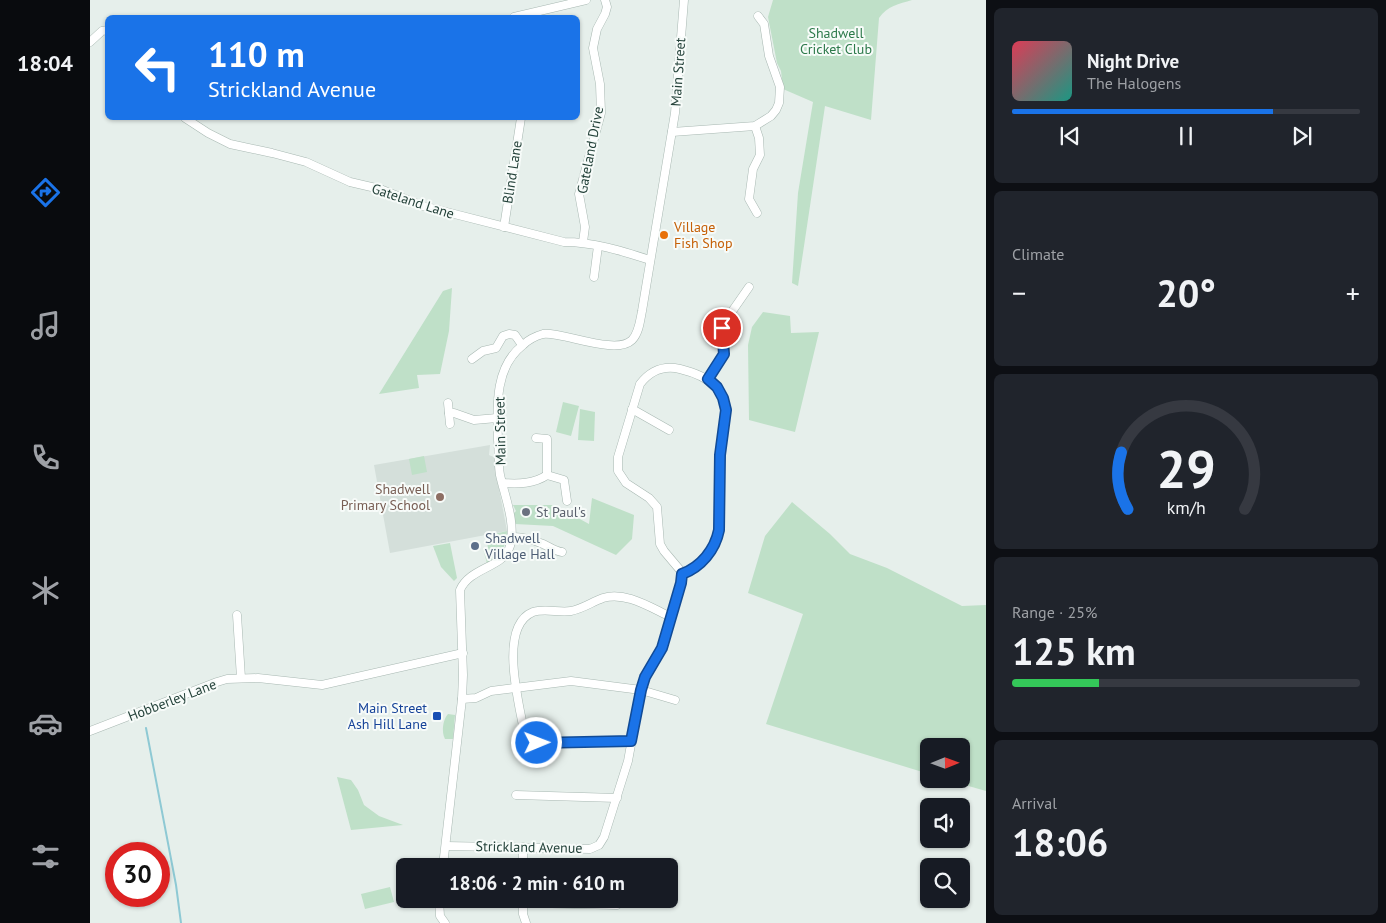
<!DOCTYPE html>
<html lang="en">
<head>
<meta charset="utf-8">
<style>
	:root { --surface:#171b24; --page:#20242c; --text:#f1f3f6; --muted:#9ea1a6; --line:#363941; --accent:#1a73e8 }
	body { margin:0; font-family:"PT Sans",sans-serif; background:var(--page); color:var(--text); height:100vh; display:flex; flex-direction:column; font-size:19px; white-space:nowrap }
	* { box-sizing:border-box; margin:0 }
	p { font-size:16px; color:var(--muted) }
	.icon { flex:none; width:28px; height:28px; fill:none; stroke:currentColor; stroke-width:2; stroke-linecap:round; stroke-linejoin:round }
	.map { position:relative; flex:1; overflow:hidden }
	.details { display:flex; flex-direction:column; gap:8px; padding:8px; background:#0d0f14; width:400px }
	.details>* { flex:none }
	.banner { position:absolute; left:15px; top:15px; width:475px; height:105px; border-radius:8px; box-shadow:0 1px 4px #0004; background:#1a73e8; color:#fff; overflow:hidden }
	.needle { width:32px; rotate:89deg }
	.tools { position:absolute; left:830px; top:738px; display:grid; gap:10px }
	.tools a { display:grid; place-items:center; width:50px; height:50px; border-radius:8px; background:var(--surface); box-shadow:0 1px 4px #0004; font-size:25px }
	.speed { position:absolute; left:15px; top:842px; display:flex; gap:10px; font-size:25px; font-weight:700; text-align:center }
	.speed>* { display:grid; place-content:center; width:65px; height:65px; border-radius:50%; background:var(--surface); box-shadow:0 1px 4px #0004; line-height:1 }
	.speed .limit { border:8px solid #d22; background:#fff; color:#111 }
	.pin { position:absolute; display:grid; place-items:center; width:42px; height:42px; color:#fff; margin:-21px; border:2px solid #fff; border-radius:50%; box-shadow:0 1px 5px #0007 }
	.me { position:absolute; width:55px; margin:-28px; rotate:89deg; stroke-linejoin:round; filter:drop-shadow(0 0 4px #0008) }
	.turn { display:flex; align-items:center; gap:18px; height:105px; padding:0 20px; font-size:22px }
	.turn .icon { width:65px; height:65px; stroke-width:2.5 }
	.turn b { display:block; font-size:35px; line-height:42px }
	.big { font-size:38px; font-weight:800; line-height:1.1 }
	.details .card { flex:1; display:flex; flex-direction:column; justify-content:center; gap:8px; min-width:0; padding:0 18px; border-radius:8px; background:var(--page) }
	.details .dial { align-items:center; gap:0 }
	.dial svg { height:130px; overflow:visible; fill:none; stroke:var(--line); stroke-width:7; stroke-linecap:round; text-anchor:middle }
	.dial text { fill:var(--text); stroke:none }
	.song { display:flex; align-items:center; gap:15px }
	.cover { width:60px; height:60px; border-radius:8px; background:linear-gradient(135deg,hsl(350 70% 55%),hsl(170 70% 35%)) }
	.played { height:5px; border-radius:2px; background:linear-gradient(90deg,var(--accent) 75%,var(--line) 75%) }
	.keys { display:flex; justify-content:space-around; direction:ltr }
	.heat { display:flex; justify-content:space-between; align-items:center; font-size:28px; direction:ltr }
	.charge { height:8px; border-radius:4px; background:linear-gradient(90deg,#34c759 25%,var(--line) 0) }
	.trip { position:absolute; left:306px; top:858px; width:282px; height:50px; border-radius:8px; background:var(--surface); box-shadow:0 1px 4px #0004; font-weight:800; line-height:50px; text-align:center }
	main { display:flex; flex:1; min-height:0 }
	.dock { display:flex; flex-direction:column; width:90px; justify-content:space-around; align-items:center; background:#090b0e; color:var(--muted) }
	.dock .icon { width:35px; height:35px }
	.dock .current { color:var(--accent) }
	.dock b { font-size:22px; color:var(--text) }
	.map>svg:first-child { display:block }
	.built { fill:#d4dfda }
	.green { fill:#bfe0c8 }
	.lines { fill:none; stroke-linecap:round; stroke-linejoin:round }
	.stream { stroke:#8ec9d4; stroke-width:2 }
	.minor-casing { stroke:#a8b8b2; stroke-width:9 }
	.minor { stroke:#fff; stroke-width:8 }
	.route-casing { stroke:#114b97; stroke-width:12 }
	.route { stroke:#1a73e8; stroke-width:9 }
	.food-dot { fill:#e8710a; stroke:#f7fbf9; stroke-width:2 }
	.education-dot { fill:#8d6e63; stroke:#f7fbf9; stroke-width:2 }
	.worship-dot { fill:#6b7280; stroke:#f7fbf9; stroke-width:2 }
	.service-dot { fill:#5c6f8a; stroke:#f7fbf9; stroke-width:2 }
	.transit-dot { fill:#1a4fb4; stroke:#f7fbf9; stroke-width:2 }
	.labels { text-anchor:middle; stroke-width:4; stroke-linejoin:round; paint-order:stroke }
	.park-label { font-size:14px; fill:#2d7a4b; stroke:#f7fbf9 }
	.street-label { font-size:14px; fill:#24423a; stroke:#f7fbf9 }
	.food-label { font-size:14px; fill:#c56008; stroke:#f7fbf9; text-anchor:start }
	.education-label { font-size:14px; fill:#785e54; stroke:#f7fbf9; text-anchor:end }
	.worship-label { font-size:14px; fill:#5b616d; stroke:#f7fbf9; text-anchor:start }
	.service-label { font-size:14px; fill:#4e5e75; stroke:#f7fbf9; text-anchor:start }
	.transit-label { font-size:14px; fill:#164399; stroke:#f7fbf9; text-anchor:end }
</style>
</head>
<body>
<main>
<nav class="dock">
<b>18:04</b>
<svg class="icon current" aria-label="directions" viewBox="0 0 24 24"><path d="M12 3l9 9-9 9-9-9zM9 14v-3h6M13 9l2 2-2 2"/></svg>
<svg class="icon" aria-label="music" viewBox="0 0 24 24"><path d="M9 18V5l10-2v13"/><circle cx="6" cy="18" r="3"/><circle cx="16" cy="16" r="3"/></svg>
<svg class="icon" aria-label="phone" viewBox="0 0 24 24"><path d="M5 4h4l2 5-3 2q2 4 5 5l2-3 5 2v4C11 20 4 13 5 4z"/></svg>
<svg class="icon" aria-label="climate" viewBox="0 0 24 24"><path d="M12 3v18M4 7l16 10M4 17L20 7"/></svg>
<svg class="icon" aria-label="car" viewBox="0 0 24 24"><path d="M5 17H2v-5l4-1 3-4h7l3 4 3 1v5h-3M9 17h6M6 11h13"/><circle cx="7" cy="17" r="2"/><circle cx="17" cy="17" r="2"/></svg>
<svg class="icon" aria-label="filters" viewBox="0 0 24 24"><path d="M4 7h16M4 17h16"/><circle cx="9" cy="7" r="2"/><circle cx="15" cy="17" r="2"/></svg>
</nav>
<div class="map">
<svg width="896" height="923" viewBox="0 0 896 923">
	<rect width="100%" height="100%" fill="#e6efeb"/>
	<polygon class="built" points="400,445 399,455 406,458 407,478 417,531 300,553 284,465"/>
	<g class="green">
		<path d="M683 0H822C809 4 797 6 789 18L781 120 735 106 708 286 702 283 708 193 723 102 693 89 691 71 687 63 678 17Z"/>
		<polygon points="362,288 359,331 350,374 327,375 329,388 289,394 353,291"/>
		<polygon points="673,312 700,316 701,333 729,332 705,432 659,420 658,345 662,327"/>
		<polygon points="473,402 489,406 481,436 466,432"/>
		<polygon points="490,409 505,412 504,441 488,440"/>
		<polygon points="334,456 337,472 322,475 319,459"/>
		<polygon points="502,498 544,515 542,539 526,555 463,526 425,524 424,513 426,511 423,505 464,505 499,524"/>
		<polygon points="702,502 740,534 760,554 797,568 872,606 896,605 896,791 854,779 871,779 871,746 839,746 839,774 676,724 713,614 658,593 675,536"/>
		<path d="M417 531C417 547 410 556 397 563L393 549 398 548 396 536Z"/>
		<polygon points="360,543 367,578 364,581 351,567 343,546"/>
		<path d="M358 714 365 715 363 739H355C351 732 353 719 358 714Z"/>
		<polygon points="247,777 261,780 268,790 274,805 289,816 313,825 261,830"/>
		<polygon points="300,887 304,902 275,909 271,894"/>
	</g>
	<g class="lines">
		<polyline class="stream" points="56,728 86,885 91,923"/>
		<g class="minor-casing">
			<g id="minor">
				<polyline points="424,17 496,0"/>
				<polyline points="0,42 12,31 18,30"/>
				<path d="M95 118 118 133 140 144 182 153 216 162 260 182 290 189 333 206 474 242C504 242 532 251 560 260"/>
				<polyline points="665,126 669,138 670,155 663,169 659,199 667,213"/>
				<polyline points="582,132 665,126 681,116 686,110 689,103 690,87 679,56 674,24 668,16"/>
				<polyline points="414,227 431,118"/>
				<polyline points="493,242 495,227 489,194 511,113 510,84 503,48 507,29 515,14 517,7 515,0"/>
				<polyline points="504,277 508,246"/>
				<polyline points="382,359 393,351 406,348 413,336 419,334 425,335 432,345"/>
				<polyline points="618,379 634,354 632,332 634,323 659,287"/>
				<polyline points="358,403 360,424"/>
				<polyline points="542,409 579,430"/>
				<polyline points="359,413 364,413 384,420 407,418"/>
				<polyline points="446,438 457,439 457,475"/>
				<path d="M413 483C428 484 444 484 457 475L474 480 477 501"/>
				<path d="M421 537C432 536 443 540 453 544 460 547 465 551 472 552"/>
				<polyline points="147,615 151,678"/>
				<polyline points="372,699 386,698 401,691 481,681 551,690 585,700"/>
				<polyline points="0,731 127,682 137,679 168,678 232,685 373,653"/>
				<path d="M541 741 447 743 438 739 434 731C429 703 408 626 443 612 455 608 469 613 481 611 492 609 502 602 513 598 536 591 561 608 581 617"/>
				<polyline points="426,795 527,798"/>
				<path d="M356 846 500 849 509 845 514 837 538 761 551 690 555 677 572 648 592 579 590 570 574 551 570 544 567 507 559 498 536 483 528 471V457L550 384C560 371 573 365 590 369 619 376 640 390 635 424 633 434 631 443 630 454 629 479 629 505 629 531 624 550 611 567 592 574"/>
				<path d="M353 866 372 699 373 675 370 590C380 567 414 568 420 546 426 523 415 497 410 475 408 463 409 452 408 440 407 408 404 367 433 345 438 340 446 336 453 334 471 331 526 356 542 340 549 333 550 321 552 311L585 113 594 0"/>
				<polyline points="433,866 433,847"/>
				<polyline points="349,899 350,916 355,923"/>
				<polyline points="433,899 433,914 436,923"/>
				<polyline points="349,901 527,905"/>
			</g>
		</g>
		<use href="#minor" class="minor"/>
	</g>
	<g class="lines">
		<g class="route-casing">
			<path id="route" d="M447 743 541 741 551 690 555 677 572 648 591 583 592 574C611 567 625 550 629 530L630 455 636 410 633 398 627 387 618 379 634 354 632 328"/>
		</g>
		<use href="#route" class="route"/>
	</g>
	<circle class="food-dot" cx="574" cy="235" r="5"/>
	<circle class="education-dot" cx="350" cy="497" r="5"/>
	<circle class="worship-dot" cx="436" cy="512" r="5"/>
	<circle class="service-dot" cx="385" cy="546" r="5"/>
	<rect class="transit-dot" x="342" y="711" width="10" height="10" rx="2.5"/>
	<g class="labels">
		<g class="park-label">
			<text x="746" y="38">Shadwell<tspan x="746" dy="16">Cricket Club</tspan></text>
		</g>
		<g class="street-label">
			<text transform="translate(588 72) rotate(-86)" y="5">Main Street</text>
			<text transform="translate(500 150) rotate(-79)" y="5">Gateland Drive</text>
			<text transform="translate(422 172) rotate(-81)" y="5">Blind Lane</text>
			<text transform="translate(323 201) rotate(18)" y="5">Gateland Lane</text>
			<text transform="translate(410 431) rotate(-91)" y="5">Main Street</text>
			<text transform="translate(82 700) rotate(-21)" y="5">Hobberley Lane</text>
			<text transform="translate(439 847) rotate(1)" y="5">Strickland Avenue</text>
		</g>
		<g class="food-label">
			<text x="584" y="232">Village<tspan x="584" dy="16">Fish Shop</tspan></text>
		</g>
		<g class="education-label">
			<text x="340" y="494">Shadwell<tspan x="340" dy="16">Primary School</tspan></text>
		</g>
		<g class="worship-label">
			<text x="446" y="517">St Paul's</text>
		</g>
		<g class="service-label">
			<text x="395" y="543">Shadwell<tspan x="395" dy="16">Village Hall</tspan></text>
		</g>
		<g class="transit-label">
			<text x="337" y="713">Main Street<tspan x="337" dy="16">Ash Hill Lane</tspan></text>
		</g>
	</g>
</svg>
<div class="tools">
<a><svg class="needle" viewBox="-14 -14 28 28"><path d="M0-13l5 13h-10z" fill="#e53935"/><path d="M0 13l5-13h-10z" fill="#9ea1a6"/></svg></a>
<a><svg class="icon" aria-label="sound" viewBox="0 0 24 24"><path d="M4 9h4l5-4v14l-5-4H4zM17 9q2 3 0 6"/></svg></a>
<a><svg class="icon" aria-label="search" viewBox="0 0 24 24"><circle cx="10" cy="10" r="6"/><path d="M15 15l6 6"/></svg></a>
</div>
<div class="speed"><div class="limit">30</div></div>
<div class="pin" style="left:632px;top:328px;background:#d93025"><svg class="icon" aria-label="arrive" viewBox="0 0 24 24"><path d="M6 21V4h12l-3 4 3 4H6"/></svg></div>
<svg class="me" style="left:447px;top:743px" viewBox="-20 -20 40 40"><circle r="17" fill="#1a73e8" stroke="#fff" stroke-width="3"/><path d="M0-11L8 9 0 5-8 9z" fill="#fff"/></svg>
<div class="trip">18:06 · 2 min · 610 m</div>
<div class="banner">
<div class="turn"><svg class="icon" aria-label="left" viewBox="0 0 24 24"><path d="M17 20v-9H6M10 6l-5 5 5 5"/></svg><div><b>110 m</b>Strickland Avenue</div></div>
</div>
</div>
<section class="details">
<div class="card">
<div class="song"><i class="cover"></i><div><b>Night Drive</b><p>The Halogens</p></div></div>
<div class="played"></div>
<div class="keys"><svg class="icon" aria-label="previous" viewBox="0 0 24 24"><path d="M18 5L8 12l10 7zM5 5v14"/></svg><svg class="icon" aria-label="pause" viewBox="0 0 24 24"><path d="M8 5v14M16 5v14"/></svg><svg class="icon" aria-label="next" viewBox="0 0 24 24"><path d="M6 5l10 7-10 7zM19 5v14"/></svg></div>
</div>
<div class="card"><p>Climate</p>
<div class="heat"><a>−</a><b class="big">20°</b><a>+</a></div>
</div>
<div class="card dial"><svg viewBox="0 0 100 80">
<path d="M14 69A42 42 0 1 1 86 69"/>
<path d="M14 69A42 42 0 0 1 10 34" stroke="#1a73e8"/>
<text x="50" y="56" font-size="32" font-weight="700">29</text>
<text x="50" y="72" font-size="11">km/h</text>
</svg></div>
<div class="card"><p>Range · 25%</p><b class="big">125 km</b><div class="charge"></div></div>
<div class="card"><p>Arrival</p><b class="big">18:06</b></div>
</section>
</main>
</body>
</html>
